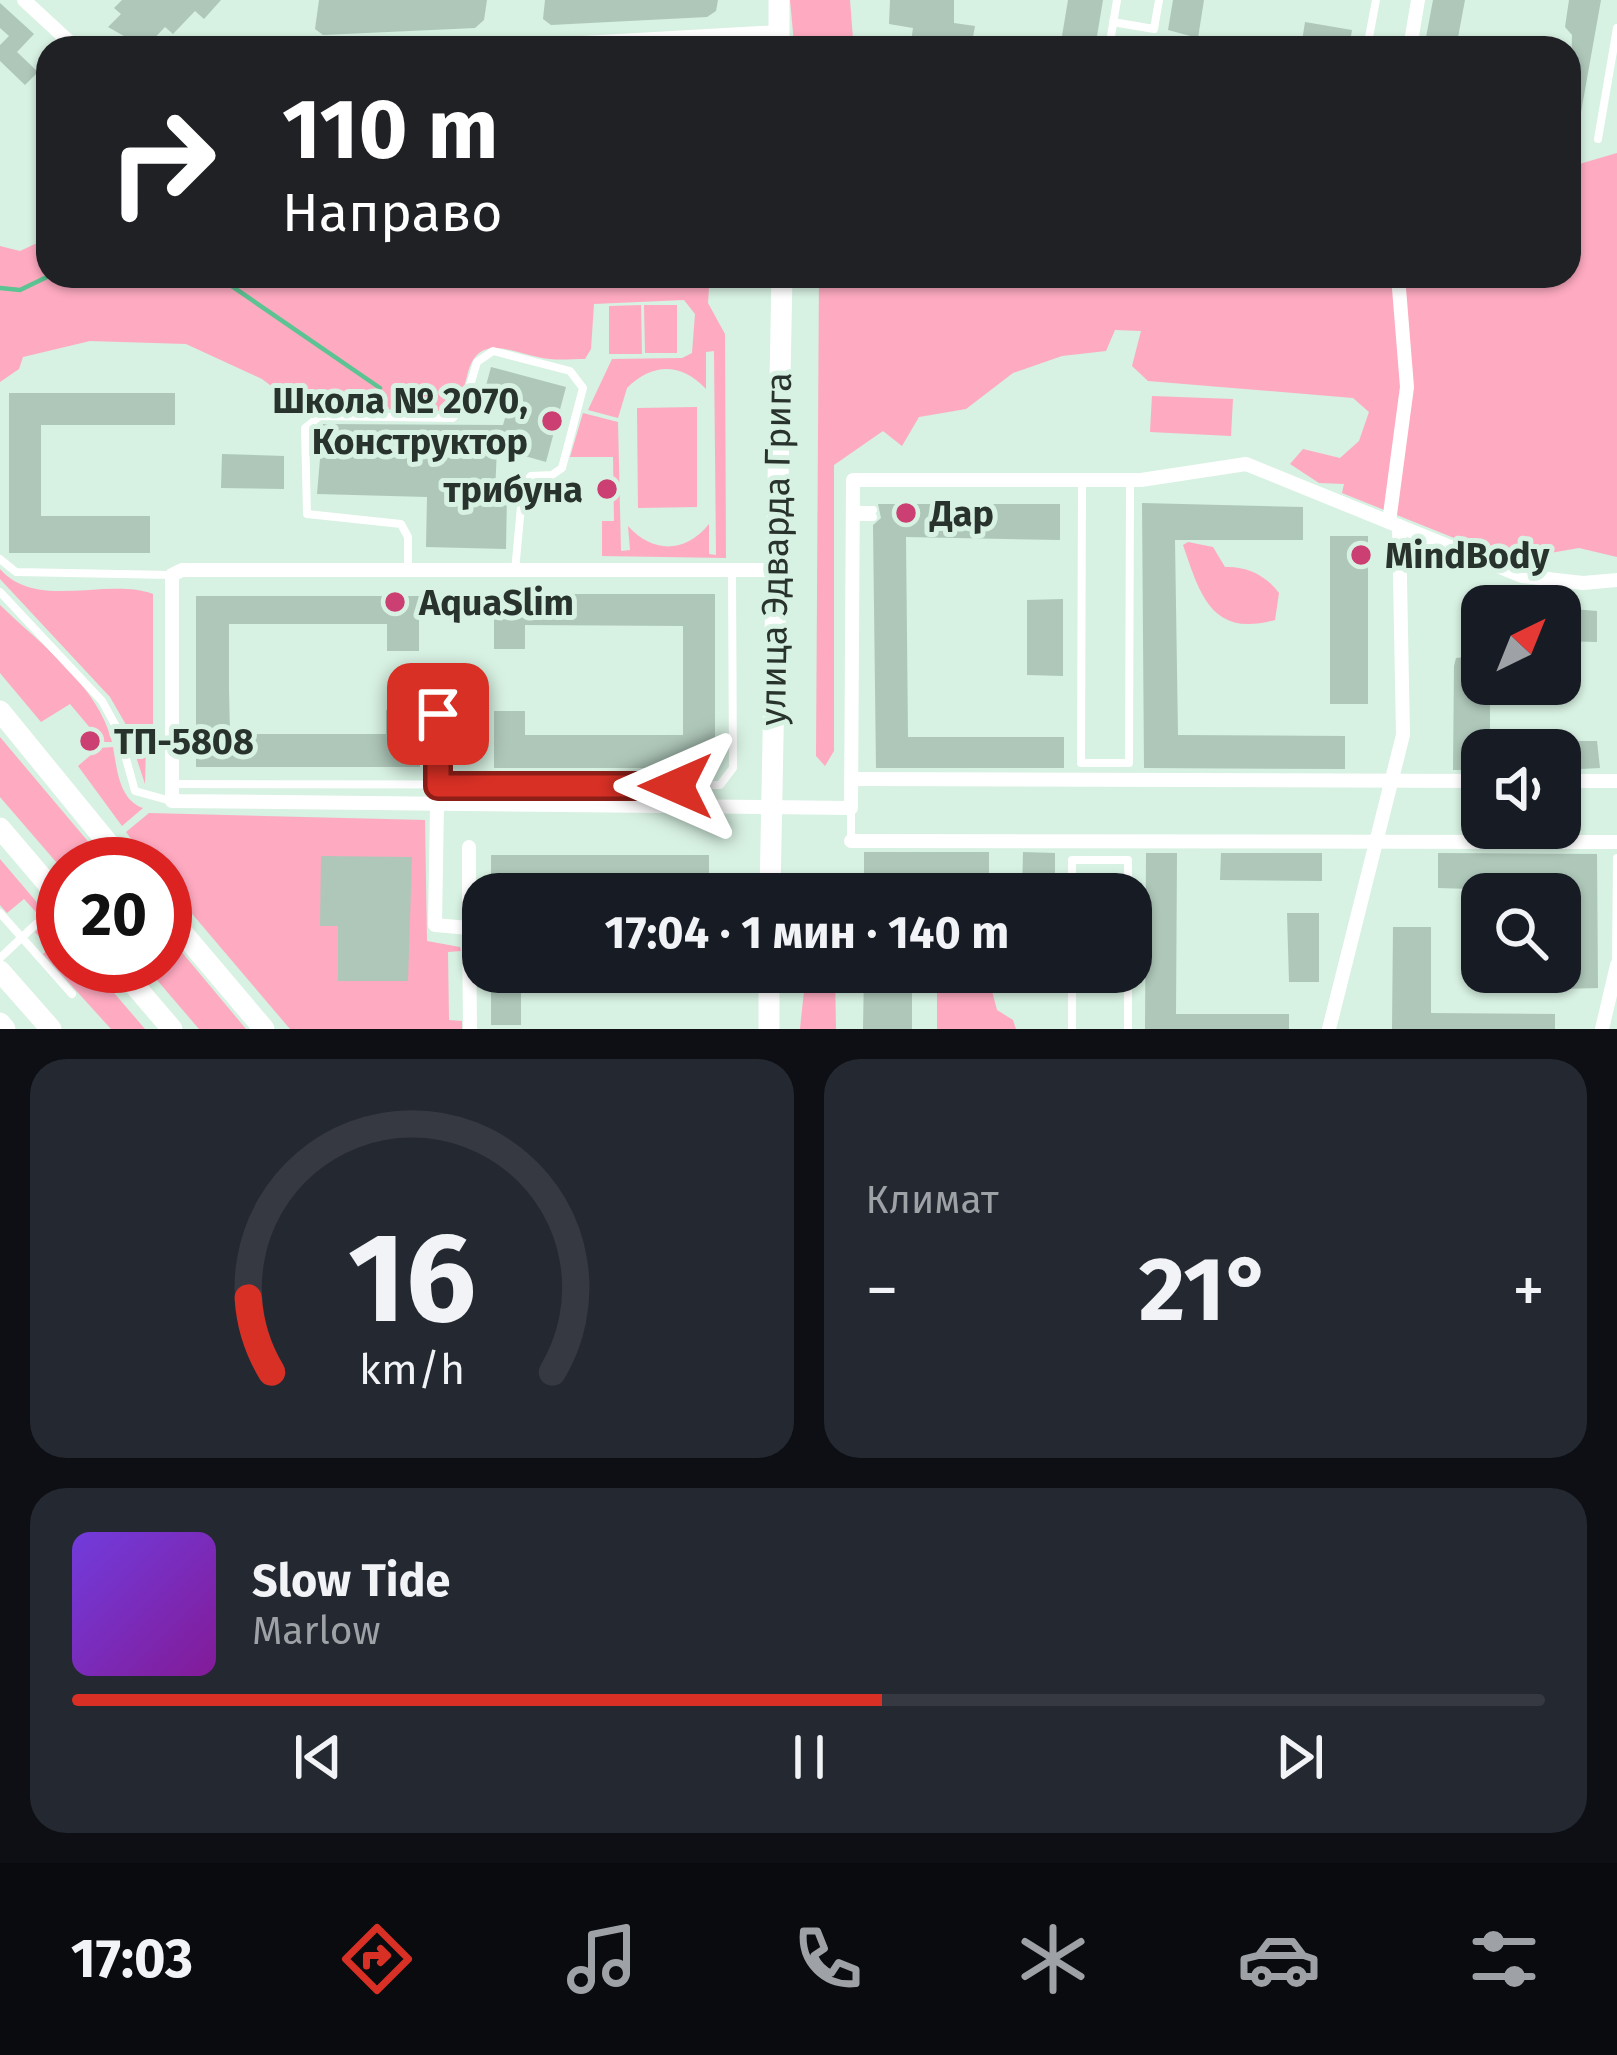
<!DOCTYPE html>
<html lang="ru">
<head>
<meta charset="utf-8">
<style>
	:root { --surface:#171b24; --page:#242831; --text:#f1f3f6; --muted:#9ea1a6; --line:#363941; --accent:#d93025 }
	body { margin:0; font-family:"Fira Sans",sans-serif; background:var(--page); color:var(--text); height:100vh; display:flex; flex-direction:column; font-size:45px; white-space:nowrap }
	* { box-sizing:border-box; margin:0 }
	p { font-size:39px; color:var(--muted) }
	.icon { flex:none; width:66px; height:66px; fill:none; stroke:currentColor; stroke-width:2; stroke-linecap:round; stroke-linejoin:round }
	.map { position:relative; height:1029px; overflow:hidden }
	.sheet { display:flex; flex-direction:column; gap:30px; padding:30px; background:#0d0f14; flex:1 }
	.sheet>* { flex:none }
	.top-card { position:absolute; left:36px; top:36px; width:1545px; height:252px; border-radius:36px; box-shadow:0 3px 9px #0004; background:#202124; color:#fff; overflow:hidden }
	.needle { width:78px; rotate:43deg }
	.tools { position:absolute; left:1461px; top:585px; display:grid; gap:24px }
	.tools a { display:grid; place-items:center; width:120px; height:120px; border-radius:24px; background:var(--surface); box-shadow:0 3px 9px #0004; font-size:60px }
	.speed { position:absolute; left:36px; top:837px; display:flex; gap:24px; font-size:60px; font-weight:700; text-align:center }
	.speed>* { display:grid; place-content:center; width:156px; height:156px; border-radius:50%; background:var(--surface); box-shadow:0 3px 9px #0004; line-height:1 }
	.speed .limit { border:18px solid #d22; background:#fff; color:#111 }
	.pin { position:absolute; display:grid; place-items:center; width:102px; height:102px; color:#fff; margin:-51px; border-radius:24px; box-shadow:0 6px 18px #0006 }
	.me { position:absolute; width:132px; margin:-66px; rotate:270deg; stroke-linejoin:round; filter:drop-shadow(0 0 9px #0008) }
	.turn { display:flex; align-items:center; gap:42px; height:252px; padding:0 48px; font-size:54px }
	.turn .icon { width:156px; height:156px; stroke-width:2.5 }
	.turn b { display:block; font-size:84px; line-height:102px }
	.big { font-size:90px; font-weight:700; line-height:1.1 }
	.sheet .tile { flex:1; display:flex; flex-direction:column; justify-content:center; gap:18px; min-width:0; padding:0 42px; border-radius:36px; background:var(--page) }
	.sheet .dial { align-items:center; gap:0 }
	.dial svg { height:312px; overflow:visible; fill:none; stroke:var(--line); stroke-width:7; stroke-linecap:round; text-anchor:middle }
	.dial text { fill:var(--text); stroke:none }
	.song { display:flex; align-items:center; gap:36px }
	.cover { width:144px; height:144px; border-radius:18px; background:linear-gradient(135deg,hsl(260 70% 55%),hsl(290 70% 35%)) }
	.played { height:12px; border-radius:6px; background:linear-gradient(90deg,var(--accent) 55%,var(--line) 55%) }
	.keys { display:flex; justify-content:space-around; direction:ltr }
	.heat { display:flex; justify-content:space-between; align-items:center; font-size:66px; direction:ltr }
	.sheet .tiles { flex:1; display:grid; gap:30px; grid-template-columns:1fr 1fr }
	.tile:last-child { grid-column:span 2 }
	.trip { position:absolute; left:462px; top:873px; width:690px; height:120px; border-radius:36px; background:var(--surface); box-shadow:0 3px 9px #0004; font-weight:700; line-height:120px; text-align:center }
	.tabs { display:flex; height:192px; justify-content:space-around; align-items:center; background:#090b0e; color:var(--muted) }
	.tabs .icon { width:84px; height:84px }
	.tabs .on { color:var(--accent) }
	.tabs b { font-size:54px; color:var(--text) }
	.map>svg:first-child { display:block }
	.green { fill:#feaac1 }
	.lines { fill:none; stroke-linecap:round; stroke-linejoin:round }
	.stream { stroke:#5cc393; stroke-width:4.5 }
	.building { fill:#aec7b9 }
	.lane { stroke:#fff; stroke-width:8 }
	.street { stroke:#fff; stroke-width:14 }
	.secondary { stroke:#fff; stroke-width:21 }
	.route-casing { stroke:#8d1f18; stroke-width:30 }
	.route { stroke:#d93025; stroke-width:21 }
	.poi-dot { fill:#cb3f72; stroke:#d7f1e2; stroke-width:4.5 }
	.labels { text-anchor:middle; stroke-width:10; stroke-linejoin:round; paint-order:stroke }
	.poi-label { font-size:36px; font-weight:bold; fill:#29332d; stroke:#d7f1e2; text-anchor:start }
	.street-label { font-size:36px; fill:#29332d; stroke:#d7f1e2 }
</style>
</head>
<body>
<div class="map">
<svg width="1617" height="1029" viewBox="0 0 1617 1029">
	<rect width="100%" height="100%" fill="#d7f1e2"/>
	<g class="green">
		<polygon points="790,0 850,0 853,39 843,48 802,48 794,43"/>
		<polygon points="1617,153 1617,557 1579,548 1509,560 1342,493 1344,484 1319,483 1290,464 1303,449 1340,458 1359,441 1369,412 1353,398 1148,381 1132,366 1141,331 1115,330 1106,351 1062,356 1013,373 966,409 919,417 902,446 883,431 834,465 834,751 825,766 816,756 819,276 1569,276 1569,167"/>
		<path d="M48 238V276H668L663 284 709 287 708 303 725 334 726 558 602 556V521H614L613 457H570L583 413 618 422 621 551 630 550 628 526C653 554 686 553 709 524V554L716 555 714 351 706 352V389C681 362 652 363 627 388L618 418 588 410 612 359 682 358 692 353 695 314 684 300 594 304 591 349 585 359C570 359 553 361 538 357 509 351 479 334 468 372 464 388 461 402 447 411L299 407 262 379 186 344 90 341 23 357 19 369 0 382V246L20 251Z"/>
		<polygon points="641,305 642,354 609,354 609,306"/>
		<polygon points="644,305 677,305 677,353 645,353"/>
		<polygon points="1152,396 1233,399 1231,436 1150,432"/>
		<polygon points="697,407 697,507 638,508 637,408"/>
		<path d="M1188 542 1213 547 1225 567C1246 566 1266 575 1279 593L1275 620C1211 638 1200 594 1183 545Z"/>
		<path d="M0 569C37 611 107 577 153 594V745H146L145 784 125 723 110 697 0 579Z"/>
		<path d="M0 605C40 644 98 685 112 742H102L70 704 41 722 0 673Z"/>
		<polygon points="0,737 107,864 63,864 63,870 0,797"/>
		<path d="M113 747C117 769 119 800 143 808L122 826 78 766 99 748Z"/>
		<polygon points="149,813 425,820 427,941 460,947 461,951 448,952 449,1020 462,1021 462,1029 290,1029 165,882 165,864 150,864 126,832"/>
		<polygon points="0,859 63,933 63,966 91,966 145,1029 111,1029 43,954 49,948 35,932 45,922 24,899 7,913 0,905"/>
		<polygon points="165,932 246,1029 199,1029 145,966 165,966"/>
		<polygon points="806,972 835,972 836,1029 800,1029"/>
		<polygon points="946,972 987,972 997,1010 1013,1020 1016,1029 937,1029 937,986"/>
	</g>
	<g class="lines">
		<g class="stream">
			<polyline points="217,276 380,388"/>
			<polyline points="0,288 20,290 49,276"/>
		</g>
	</g>
	<g class="building">
		<polygon points="122,0 221,0 204,19 195,11 173,34 165,27 145,48 108,27 121,14 114,8"/>
		<polygon points="319,0 487,0 484,20 475,28 323,35 315,29"/>
		<polygon points="545,0 718,0 716,11 707,17 551,25 543,19"/>
		<polygon points="890,0 954,0 954,23 975,26 971,48 910,48 913,28 889,24"/>
		<polygon points="1068,0 1103,0 1095,48 1060,48"/>
		<polygon points="1173,0 1204,0 1198,38 1168,30"/>
		<polygon points="1433,0 1465,0 1456,48 1424,48"/>
		<polygon points="1569,0 1601,0 1575,146 1569,145 1572,35 1565,27"/>
		<polygon points="0,3 34,34 17,52 38,72 25,85 0,61 0,45 9,36 0,28"/>
		<polygon points="1305,22 1352,30 1349,48 1301,48"/>
		<polygon points="491,367 566,387 546,462 497,448 495,493 507,493 506,549 426,547 427,497 317,494 323,424 503,425 510,401 484,393"/>
		<polygon points="9,393 175,393 175,425 41,425 41,516 150,516 150,553 9,553"/>
		<polygon points="222,454 284,456 284,489 221,488"/>
		<polygon points="1142,503 1303,507 1303,540 1175,540 1178,735 1345,736 1345,769 1144,768"/>
		<polygon points="878,504 1060,504 1060,540 906,537 908,737 1064,737 1064,768 876,768 873,525 881,518"/>
		<rect x="1330" y="536" width="38" height="168"/>
		<polygon points="494,594 715,594 715,768 494,768 494,711 525,711 525,735 683,735 683,626 525,625 525,649 494,649"/>
		<polygon points="196,596 419,596 419,651 387,651 387,624 229,624 229,690 230,734 386,734 386,710 420,710 420,767 196,767"/>
		<polygon points="1063,599 1063,676 1027,675 1027,600"/>
		<polygon points="1560,608 1597,611 1597,642 1560,641"/>
		<polygon points="1482,655 1482,684 1490,684 1490,738 1500,738 1501,750 1482,750 1482,770 1453,770 1454,666 1456,658"/>
		<polygon points="1560,741 1597,741 1600,768 1560,770"/>
		<polygon points="864,852 989,852 989,880 913,880 913,894 864,894"/>
		<polygon points="1023,852 1055,853 1055,894 1022,894"/>
		<polygon points="1146,853 1177,853 1176,1014 1289,1014 1289,1029 1145,1029"/>
		<polygon points="1221,853 1322,853 1322,881 1220,880"/>
		<polygon points="1438,853 1597,854 1598,988 1563,989 1562,892 1438,888"/>
		<polygon points="491,855 709,855 709,894 682,894 681,885 521,885 521,894 491,894"/>
		<polygon points="321,856 412,857 408,981 338,981 338,926 320,926"/>
		<polygon points="1287,913 1319,913 1319,982 1289,982"/>
		<polygon points="1393,927 1431,927 1431,1013 1555,1014 1555,1029 1392,1029"/>
		<rect x="491" y="972" width="30" height="53"/>
		<polygon points="864,972 912,972 912,1029 863,1029"/>
	</g>
	<g class="lines">
		<g class="lane">
			<polyline points="1113,22 1154,29 1159,0"/>
			<polyline points="1109,48 1117,0"/>
			<polyline points="1367,48 1376,0"/>
			<polyline points="1598,139 1617,28"/>
			<polyline points="1082,481 1081,763 1129,763 1130,482"/>
			<polyline points="853,510 873,510"/>
			<polyline points="854,517 873,517"/>
			<polyline points="0,559 16,572 172,575"/>
			<polyline points="408,571 408,537 401,524 307,514 305,428 320,416 453,418 464,405 477,362 493,351 570,371 583,388 562,468 552,475 531,476 523,485 515,571"/>
			<polyline points="0,592 102,701 118,730 135,791 171,801"/>
			<polyline points="438,714 438,786"/>
			<polyline points="172,784 720,785 733,768 732,572"/>
			<polyline points="851,839 851,808"/>
			<polyline points="1072,894 1072,860 1128,860 1128,894"/>
			<polyline points="0,913 72,994"/>
			<polyline points="0,958 36,924"/>
			<polyline points="1616,963 1617,858"/>
			<polyline points="1128,972 1128,1029"/>
			<polyline points="1072,1029 1072,972"/>
		</g>
		<g class="street">
			<polyline points="24,0 76,48"/>
			<polyline points="496,48 779,32"/>
			<polyline points="1410,48 1418,0"/>
			<polyline points="1389,522 1407,387 1398,276"/>
			<polyline points="774,570 182,570 172,575 172,801 851,808 853,480 1141,480 1246,464 1522,576 1583,583 1617,580"/>
			<polyline points="851,779 1482,781"/>
			<polyline points="1560,781 1617,781"/>
			<polyline points="437,805 435,925 469,928 470,1029"/>
			<polyline points="851,841 1617,842"/>
			<polyline points="469,847 469,928"/>
			<polyline points="1329,1029 1403,735 1399,526"/>
			<polyline points="1602,1029 1617,965"/>
		</g>
		<g class="secondary">
			<polyline points="779,0 779,48"/>
			<polyline points="0,711 125,864"/>
			<polyline points="0,828 63,902"/>
			<polyline points="770,894 782,276"/>
			<polyline points="165,912 264,1029"/>
			<polyline points="118,966 172,1029"/>
			<polyline points="0,971 51,1029"/>
			<polyline points="0,1023 5,1029"/>
			<polyline points="769,1029 769,972"/>
		</g>
	</g>
	<g class="lines">
		<g class="route-casing">
			<polyline id="route" points="438,714 438,786 676,786"/>
		</g>
		<use href="#route" class="route"/>
	</g>
	<g class="poi-dot">
		<circle cx="552" cy="421" r="12"/>
		<circle cx="607" cy="489" r="12"/>
		<circle cx="906" cy="513" r="12"/>
		<circle cx="1361" cy="555" r="12"/>
		<circle cx="395" cy="602" r="12"/>
		<circle cx="90" cy="741" r="12"/>
	</g>
	<g class="labels">
		<g class="poi-label">
			<text x="528" y="413" text-anchor="end">Школа № 2070,<tspan x="528" dy="41">Конструктор</tspan></text>
			<text x="583" y="502" text-anchor="end">трибуна</text>
			<text x="930" y="526">Дар</text>
			<text x="1385" y="568">MindBody</text>
			<text x="419" y="615">AquaSlim</text>
			<text x="114" y="754">ТП-5808</text>
		</g>
		<g class="street-label">
			<text transform="translate(775 549) rotate(-89)" y="13">улица Эдварда Грига</text>
		</g>
	</g>
</svg>
<div class="tools">
<a><svg class="needle" viewBox="-14 -14 28 28"><path d="M0-13l5 13h-10z" fill="#e53935"/><path d="M0 13l5-13h-10z" fill="#9ea1a6"/></svg></a>
<a><svg class="icon" aria-label="sound" viewBox="0 0 24 24"><path d="M4 9h4l5-4v14l-5-4H4zM17 9q2 3 0 6"/></svg></a>
<a><svg class="icon" aria-label="search" viewBox="0 0 24 24"><circle cx="10" cy="10" r="6"/><path d="M15 15l6 6"/></svg></a>
</div>
<div class="speed"><div class="limit">20</div></div>
<div class="pin" style="left:438px;top:714px;background:#d93025"><svg class="icon" aria-label="arrive" viewBox="0 0 24 24"><path d="M6 21V4h12l-3 4 3 4H6"/></svg></div>
<svg class="me" style="left:676px;top:786px" viewBox="-20 -20 40 40"><path d="M0-17L14 15 0 8-14 15z" fill="#d93025" stroke="#fff" stroke-width="4"/></svg>
<div class="trip">17:04 · 1 мин · 140 m</div>
<div class="top-card">
<div class="turn"><svg class="icon" aria-label="right" viewBox="0 0 24 24"><path d="M7 20v-9h11M14 6l5 5-5 5"/></svg><div><b>110 m</b>Направо</div></div>
</div>
</div>
<section class="sheet">
<div class="tiles">
<div class="tile dial"><svg viewBox="0 0 100 80">
<path d="M14 69A42 42 0 1 1 86 69"/>
<path d="M14 69A42 42 0 0 1 8 50" stroke="#d93025"/>
<text x="50" y="56" font-size="32" font-weight="700">16</text>
<text x="50" y="72" font-size="11">km/h</text>
</svg></div>
<div class="tile"><p>Климат</p>
<div class="heat"><a>−</a><b class="big">21°</b><a>+</a></div>
</div>
<div class="tile">
<div class="song"><i class="cover"></i><div><b>Slow Tide</b><p>Marlow</p></div></div>
<div class="played"></div>
<div class="keys"><svg class="icon" aria-label="previous" viewBox="0 0 24 24"><path d="M18 5L8 12l10 7zM5 5v14"/></svg><svg class="icon" aria-label="pause" viewBox="0 0 24 24"><path d="M8 5v14M16 5v14"/></svg><svg class="icon" aria-label="next" viewBox="0 0 24 24"><path d="M6 5l10 7-10 7zM19 5v14"/></svg></div>
</div>
</div>
</section>
<nav class="tabs">
<b>17:03</b>
<svg class="icon on" aria-label="directions" viewBox="0 0 24 24"><path d="M12 3l9 9-9 9-9-9zM9 14v-3h6M13 9l2 2-2 2"/></svg>
<svg class="icon" aria-label="music" viewBox="0 0 24 24"><path d="M9 18V5l10-2v13"/><circle cx="6" cy="18" r="3"/><circle cx="16" cy="16" r="3"/></svg>
<svg class="icon" aria-label="phone" viewBox="0 0 24 24"><path d="M5 4h4l2 5-3 2q2 4 5 5l2-3 5 2v4C11 20 4 13 5 4z"/></svg>
<svg class="icon" aria-label="climate" viewBox="0 0 24 24"><path d="M12 3v18M4 7l16 10M4 17L20 7"/></svg>
<svg class="icon" aria-label="car" viewBox="0 0 24 24"><path d="M5 17H2v-5l4-1 3-4h7l3 4 3 1v5h-3M9 17h6M6 11h13"/><circle cx="7" cy="17" r="2"/><circle cx="17" cy="17" r="2"/></svg>
<svg class="icon" aria-label="filters" viewBox="0 0 24 24"><path d="M4 7h16M4 17h16"/><circle cx="9" cy="7" r="2"/><circle cx="15" cy="17" r="2"/></svg>
</nav>
</body>
</html>
